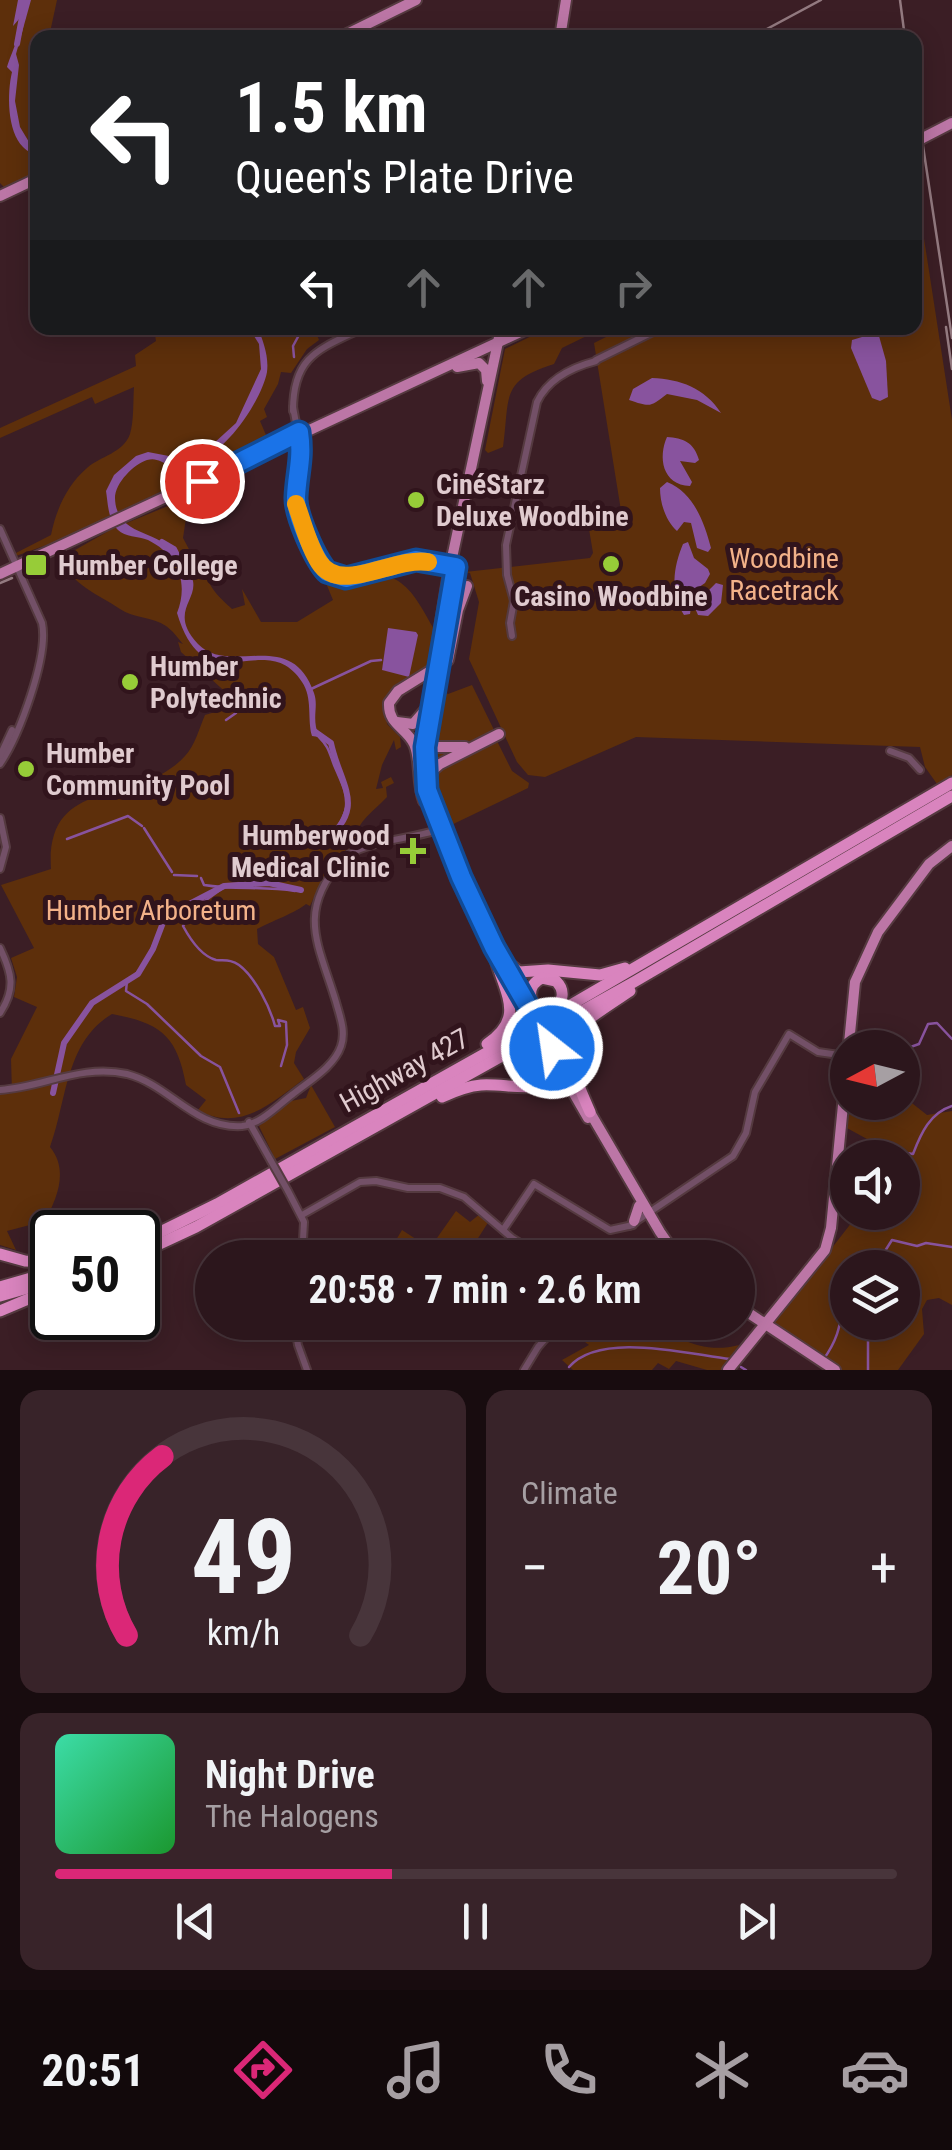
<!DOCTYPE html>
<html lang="en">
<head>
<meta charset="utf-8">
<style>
	:root { --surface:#2c161c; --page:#382329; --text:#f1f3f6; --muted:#a69fa3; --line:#48353b; --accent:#db2777 }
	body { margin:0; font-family:"Roboto Condensed",sans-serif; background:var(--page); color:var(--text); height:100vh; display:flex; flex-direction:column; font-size:38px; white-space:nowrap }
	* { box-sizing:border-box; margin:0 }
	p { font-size:32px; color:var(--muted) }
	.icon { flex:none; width:55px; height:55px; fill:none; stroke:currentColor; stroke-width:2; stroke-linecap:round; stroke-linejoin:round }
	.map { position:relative; height:1370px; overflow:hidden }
	.side { display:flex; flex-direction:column; gap:20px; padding:20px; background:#180c0f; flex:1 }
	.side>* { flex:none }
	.top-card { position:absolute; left:30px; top:30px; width:892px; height:305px; border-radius:20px; box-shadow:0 5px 25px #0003,0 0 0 2px var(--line); background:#202124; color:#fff; overflow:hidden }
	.needle { width:65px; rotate:263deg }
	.tools { position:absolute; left:830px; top:1030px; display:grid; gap:20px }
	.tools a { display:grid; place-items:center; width:90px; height:90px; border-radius:50%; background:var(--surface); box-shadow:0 5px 25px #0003,0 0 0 2px var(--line); font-size:50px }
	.speed { position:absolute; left:30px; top:1210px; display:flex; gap:20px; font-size:50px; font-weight:700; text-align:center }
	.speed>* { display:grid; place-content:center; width:130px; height:130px; border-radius:50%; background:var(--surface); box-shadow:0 5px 25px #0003,0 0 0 2px var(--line); line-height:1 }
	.speed .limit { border:5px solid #111; border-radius:15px; background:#fff; color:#111 }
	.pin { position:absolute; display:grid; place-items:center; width:85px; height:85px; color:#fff; margin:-42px; border:5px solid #fff; border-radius:50%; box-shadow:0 2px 10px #0007 }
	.me { position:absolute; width:110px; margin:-55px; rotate:330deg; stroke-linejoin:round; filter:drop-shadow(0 0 8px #0008) }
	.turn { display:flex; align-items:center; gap:35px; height:210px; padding:0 40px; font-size:45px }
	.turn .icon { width:130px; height:130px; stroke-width:2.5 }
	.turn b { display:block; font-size:70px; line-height:85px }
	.lanes { display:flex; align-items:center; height:95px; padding:0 40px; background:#0003; justify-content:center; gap:50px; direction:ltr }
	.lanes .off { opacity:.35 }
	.big { font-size:75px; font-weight:700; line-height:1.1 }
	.side .widget { flex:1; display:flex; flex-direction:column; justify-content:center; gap:15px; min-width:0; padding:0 35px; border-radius:20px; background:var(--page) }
	.side .dial { align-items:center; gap:0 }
	.dial svg { height:260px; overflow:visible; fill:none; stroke:var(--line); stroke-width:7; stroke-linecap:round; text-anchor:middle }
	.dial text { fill:var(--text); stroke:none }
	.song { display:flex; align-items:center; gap:30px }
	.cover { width:120px; height:120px; border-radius:15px; background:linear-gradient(135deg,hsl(160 70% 55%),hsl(130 70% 35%)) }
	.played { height:10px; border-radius:5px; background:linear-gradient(90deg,var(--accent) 40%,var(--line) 40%) }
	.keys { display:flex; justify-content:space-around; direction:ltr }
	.heat { display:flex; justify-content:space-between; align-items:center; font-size:55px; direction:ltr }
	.side .tiles { flex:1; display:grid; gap:20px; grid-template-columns:1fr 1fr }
	.widget:last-child { grid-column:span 2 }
	.trip { position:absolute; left:195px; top:1240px; width:560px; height:100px; border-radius:50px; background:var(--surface); box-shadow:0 5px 25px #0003,0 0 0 2px var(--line); font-weight:700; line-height:100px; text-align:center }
	.tab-bar { display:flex; height:160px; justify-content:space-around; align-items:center; background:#12090b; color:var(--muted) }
	.tab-bar .icon { width:70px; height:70px }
	.tab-bar .current { color:var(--accent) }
	.tab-bar b { font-size:45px; color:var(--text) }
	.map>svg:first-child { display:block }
	.green { fill:#5d2f0b; fill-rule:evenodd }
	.water { fill:#88539e }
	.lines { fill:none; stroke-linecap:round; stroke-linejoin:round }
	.stream { stroke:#88539e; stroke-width:2.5 }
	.river { stroke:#88539e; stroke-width:6 }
	.minor-casing { stroke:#553a40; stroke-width:10 }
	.major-casing { stroke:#553a40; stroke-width:14 }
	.highway-casing { stroke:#553a40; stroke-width:15 }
	.minor { stroke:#735067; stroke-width:6 }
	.major { stroke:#bc76a6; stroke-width:10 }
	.highway { stroke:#d984be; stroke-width:11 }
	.tram { stroke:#937a80; stroke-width:2.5 }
	.rail { stroke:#937a80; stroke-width:2.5 }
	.minor-bridge-casing { stroke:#553a40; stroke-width:10; stroke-linecap:butt }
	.major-bridge-casing { stroke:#553a40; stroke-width:14; stroke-linecap:butt }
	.highway-bridge-casing { stroke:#553a40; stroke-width:15; stroke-linecap:butt }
	.minor-bridge { stroke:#735067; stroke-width:6 }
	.major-bridge { stroke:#bc76a6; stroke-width:10 }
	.highway-bridge { stroke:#d984be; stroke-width:11 }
	.route-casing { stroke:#114b97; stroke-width:25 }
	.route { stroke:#1a73e8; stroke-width:18 }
	.slow { stroke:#f59e0b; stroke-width:18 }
	.poi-dot { fill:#97cc38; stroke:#31141c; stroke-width:4 }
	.labels { text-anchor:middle; stroke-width:10; stroke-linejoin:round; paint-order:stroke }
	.poi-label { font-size:28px; font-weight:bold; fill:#e0cbcf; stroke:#31141c; text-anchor:start }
	.park-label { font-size:28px; fill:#f3b289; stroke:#31141c }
	.street-label { font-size:28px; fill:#e0cbcf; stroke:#31141c }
</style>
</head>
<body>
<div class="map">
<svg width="952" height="1370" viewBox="0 0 952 1370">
	<rect width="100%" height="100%" fill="#3b1e25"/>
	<g class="green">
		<polygon points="0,0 57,0 49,37 38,38 37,174 6,189 0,183"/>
		<polygon points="915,180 952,420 952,775 937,784 925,767 920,747 636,737 545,777 528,775 517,762 469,659 479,602 470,573 465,572 590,558 593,553 589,529 623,523 594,343 624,328 915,328"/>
		<path d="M154 328H314L319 340 307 349 291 373 281 372 278 384 264 409 267 417 260 421 269 442 52 543 16 556 14 554 51 535C56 510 67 485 87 468 101 456 123 453 130 434 134 421 133 402 134 387L95 404 92 397 0 438V428L136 366 135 355 156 341Z"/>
		<path d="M548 328H603L562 348 554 364C500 381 510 396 503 447L488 453 485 450 505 349Z"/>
		<path d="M207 490 221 521 214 511 191 522 186 518 183 538 199 568 207 570C205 585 221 599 232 609L245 605 242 589 261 622H297L333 600 323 576C353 589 383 568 401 583 416 594 424 613 434 629L429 670 392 691 386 698 387 724 400 737 401 747 396 750 394 740 382 765 376 789 383 788 381 782 391 777 394 783 386 787 387 797C371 814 355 822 354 846 330 855 321 884 310 906L306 904C297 912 270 922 257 929L258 944 274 957 296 1010 303 1007 310 1028 296 1052 294 1063 304 1079C272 1103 239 1133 198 1110L206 1100 186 1085C177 1035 160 1023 112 1014 65 1042 67 1101 50 1147 69 1170 57 1198 45 1221L7 1231 16 1250 0 1245V1092H12L11 1059 37 1007 14 997 17 977 11 958 34 948 1 885 51 869C45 773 138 808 185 756 195 745 199 729 205 715L225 709 224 704 230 696 181 652 178 642 183 644C178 638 172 630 166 626 153 617 133 618 120 609 98 594 71 585 61 558L112 529Z"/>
		<polygon points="472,685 495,732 426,768 438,688 448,694"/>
		<polygon points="497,741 512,771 529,783 528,788 445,828 432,794 436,771"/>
		<polygon points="311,1085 335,1127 275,1159 259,1126 291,1101 306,1098"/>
		<path d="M903 1096 927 1115 952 1111V1305L939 1298 927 1300 922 1309 924 1334 898 1370H842L773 1324 859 1213 902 1212V1158L845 1127 848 1102H902ZM848 1268H902V1322H848Z"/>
		<polygon points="456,1211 470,1222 480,1214 489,1221 466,1257 397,1257 389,1252 402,1230 425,1245 437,1238"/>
		<path d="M588 1323C605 1322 629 1319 645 1324 678 1336 701 1355 739 1345L721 1370H707L676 1361 669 1369 658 1363 652 1370H573L562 1360 589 1345 573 1333Z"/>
	</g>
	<g class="water">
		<path d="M18 0H31L16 54 19 65 15 101 20 127 29 142 37 149V158C33 154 28 152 23 147 7 131 7 93 12 72L7 67C11 54 22 32 20 18L13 26Z"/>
		<path d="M249 328H258C263 341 269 356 267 372 262 399 227 452 199 459 191 460 176 465 169 464 161 463 157 457 147 460 134 464 115 483 115 498 116 537 158 529 178 555 182 562 191 574 193 581 197 601 169 613 198 644 230 677 291 626 314 693 319 707 311 718 319 737L312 736C307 719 313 698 302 682 265 625 206 709 177 613 189 582 178 555 148 540 138 536 125 537 118 530 108 520 108 504 106 491L114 475 136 456 148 452 174 457 201 455 236 423 261 369 259 344Z"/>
		<polygon points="872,334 879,336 886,361 888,397 880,401 872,398 851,348 852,340"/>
		<path d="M652 378C680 379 705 388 721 413L697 400 667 394C651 406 652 408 629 400L633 389Z"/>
		<path d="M667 437C683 438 694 442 699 460L695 463 680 461 692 482 690 486C662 485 658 457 667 437Z"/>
		<path d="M667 482C694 493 704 522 711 548L708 552 697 548 691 523 684 522 677 531C666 521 660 504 660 488Z"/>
		<path d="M688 542 694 558 708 569 710 574 705 583 692 592V599L701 598 716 583 723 585 721 603 708 616 698 615 692 601 690 614 684 615C670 592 673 568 683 544Z"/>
		<polygon points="388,628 416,632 418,635 409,677 382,670"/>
	</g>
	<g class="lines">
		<g class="stream">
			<polyline points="294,357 293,346 299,335 295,328"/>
			<polyline points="311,689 371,661 381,660"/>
			<polyline points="226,720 236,713 241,695"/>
			<path d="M319 737C329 747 329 752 334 765 349 800 354 804 330 839"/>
			<polyline points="144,828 172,872"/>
			<polyline points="67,839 128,816 142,826"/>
			<polyline points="174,875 197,876"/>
			<path d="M201 878 204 885C235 890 264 886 295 891"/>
			<path d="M223 888 199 905 183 926C190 939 201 956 216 960 224 961 231 959 239 965 255 977 270 1007 275 1026H280L278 1020 286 1022 287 1045 281 1066"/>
			<path d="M199 905C146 913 163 957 127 981L126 991 147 1004 201 1056 220 1067 239 1113"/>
			<polyline points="902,1050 919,1044 928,1024 937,1023 952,1039"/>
			<path d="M886 1150 913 1154C921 1133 930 1113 952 1106"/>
			<polyline points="853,1268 857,1259 885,1251 892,1240 917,1246 926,1243 952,1247"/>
			<polyline points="844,1325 847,1329 856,1328 856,1335 868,1339 868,1370"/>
			<path d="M823 1360C844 1331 839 1316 848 1284"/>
			<path d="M569 1367C600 1331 687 1354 730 1359"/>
			<polyline points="741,1367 746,1370"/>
		</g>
		<g class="river">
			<polyline points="17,44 22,17"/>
			<polyline points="162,542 174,549 180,561"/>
			<path d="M314 731 331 743C340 786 369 808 321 844"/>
			<polyline points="53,1093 64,1043 92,1003 138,974 153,949 164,920 172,913 224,886 269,883 301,890"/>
		</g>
		<g class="minor-casing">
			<g id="minor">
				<polyline points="596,360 661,328"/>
				<polyline points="293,407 302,455 296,504 314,553 327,572 346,578 416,560 456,567"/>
				<path d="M293 411C293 355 320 349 363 328"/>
				<path d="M0 529 42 623C49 656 19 736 0 764"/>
				<path d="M512 636 510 623 514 601 507 575 506 545 537 402C548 379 573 367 596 361"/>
				<polyline points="890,751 909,758 920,770"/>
				<polyline points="0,756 12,730"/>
				<polyline points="0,818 6,847 0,869"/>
				<path d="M0 948C12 973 16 989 0 1013"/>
				<path d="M0 1090C44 1087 81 1064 127 1074 170 1085 194 1129 242 1126 261 1124 278 1105 293 1094 309 1081 334 1067 341 1046 346 1031 340 1017 336 1002 319 945 296 913 341 861 358 841 414 839 441 829"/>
				<polyline points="249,1122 271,1161"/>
				<polyline points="288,1191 304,1222 302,1258"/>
				<polyline points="302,1215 360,1182 376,1181 408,1188 440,1188 464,1197 512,1238 544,1258"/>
				<polyline points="629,1226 733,1156 746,1133 755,1092 789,1034 818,1052 846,1056"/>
				<polyline points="503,1230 534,1184 610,1230 633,1225"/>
				<polyline points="294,1322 298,1345 307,1370"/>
				<polyline points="524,1370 538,1347 560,1322"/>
			</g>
		</g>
		<g class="major-casing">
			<g id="major">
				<polyline points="339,38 416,0"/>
				<polyline points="560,38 566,0"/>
				<polyline points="915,142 952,123"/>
				<polyline points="0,196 38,178"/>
				<polyline points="457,367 479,363 486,370 487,381"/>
				<polyline points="0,574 529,328"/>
				<polyline points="434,666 449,572 501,328"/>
				<path d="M437 674C432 707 422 742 425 776 429 825 465 885 486 929"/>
				<polyline points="397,722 413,724 427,708"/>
				<polyline points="425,747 465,747"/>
				<polyline points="430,783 433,770 440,764 499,734"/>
				<path d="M424 801C417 783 421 759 414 744 406 727 388 725 389 703L398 691 448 660 458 610 467 586"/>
				<polyline points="481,931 499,965"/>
				<polyline points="500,958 532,1012"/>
				<polyline points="547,1039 576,1090"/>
				<polyline points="569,1085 588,1118"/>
				<polyline points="588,1109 660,1232 678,1258"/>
				<polyline points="634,1221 639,1206"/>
				<polyline points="738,1306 835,1370"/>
				<polyline points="728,1370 825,1250 831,1228 855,982 878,932 929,864 952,846"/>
			</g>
		</g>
		<g class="highway-casing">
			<g id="highway">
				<polyline points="484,926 506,962 519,972 548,970 600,975 625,968"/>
				<path d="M538 1015C530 1001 525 986 542 978L556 981C566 991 563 1002 553 1011"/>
				<path d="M487 1044C525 1018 506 996 496 960"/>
				<path d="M526 1048 518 1055 515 1069 525 1081C538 1084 545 1077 548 1065L539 1043"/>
				<path d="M442 1097C455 1091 467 1086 481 1085 510 1083 544 1097 565 1070"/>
				<path d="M590 1112C556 1035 562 1036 630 991"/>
				<polyline points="138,1243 217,1204 550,1017 952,783"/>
				<polyline points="0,1254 25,1261 52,1262"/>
				<polyline points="138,1254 196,1227 634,982 952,796"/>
				<polyline points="0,1287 52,1272"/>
				<polyline points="0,1296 52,1281"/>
				<polyline points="0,1311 52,1289"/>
			</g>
		</g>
		<use href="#minor" class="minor"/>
		<use href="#major" class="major"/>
		<use href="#highway" class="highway"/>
		<polyline class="tram" points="0,583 12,578"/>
		<g class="rail">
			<polyline points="900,0 905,38"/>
			<polyline points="750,38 821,0"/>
			<polyline points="915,63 920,103"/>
			<polyline points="915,93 952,338"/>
			<polyline points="946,327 952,369"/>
		</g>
		<g class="minor-bridge-casing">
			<polyline id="minor-bridge" points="271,1161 288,1191"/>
		</g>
		<g class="major-bridge-casing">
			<polyline id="major-bridge" points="433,676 434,666"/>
		</g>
		<g class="highway-bridge-casing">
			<g id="highway-bridge">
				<polyline points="538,1015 549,1038"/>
				<polyline points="530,1018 539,1043"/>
			</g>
		</g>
		<use href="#minor-bridge" class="minor-bridge"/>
		<use href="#major-bridge" class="major-bridge"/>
		<use href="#highway-bridge" class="highway-bridge"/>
	</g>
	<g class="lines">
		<g class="route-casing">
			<path id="route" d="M202 481 299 432C303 458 297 473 296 497 295 514 315 559 327 572L346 578 416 560 456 567 425 747 427 790 461 877 494 947 552 1048"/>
		</g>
		<use href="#route" class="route"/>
		<path class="slow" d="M296 504C303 523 308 545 319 562 340 596 394 556 428 562"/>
	</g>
	<g class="poi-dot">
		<circle cx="416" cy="500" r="10"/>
		<circle cx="611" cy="564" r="10"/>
		<rect x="24" y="553" width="24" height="24" rx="5"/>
		<circle cx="130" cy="682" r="10"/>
		<circle cx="26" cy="769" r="10"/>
		<path d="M408 836h10v10h10v10h-10v10h-10v-10h-10v-10h10z"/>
	</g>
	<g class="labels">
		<g class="poi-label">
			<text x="436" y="494">CinéStarz<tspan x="436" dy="32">Deluxe Woodbine</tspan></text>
			<text x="58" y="575">Humber College</text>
			<text x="611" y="606" text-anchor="middle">Casino Woodbine</text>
			<text x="150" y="676">Humber<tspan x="150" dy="32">Polytechnic</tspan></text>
			<text x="46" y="763">Humber<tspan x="46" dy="32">Community Pool</tspan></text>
			<text x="390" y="845" text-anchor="end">Humberwood<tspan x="390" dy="32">Medical Clinic</tspan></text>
		</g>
		<g class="park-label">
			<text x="784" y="568">Woodbine<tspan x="784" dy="32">Racetrack</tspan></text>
			<text x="151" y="920">Humber Arboretum</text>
		</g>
		<g class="street-label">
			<text transform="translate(404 1070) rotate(-29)" y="10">Highway 427</text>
		</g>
	</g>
</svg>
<div class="tools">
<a><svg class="needle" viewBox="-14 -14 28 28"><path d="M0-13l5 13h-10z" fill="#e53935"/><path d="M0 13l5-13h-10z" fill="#a69fa3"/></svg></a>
<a><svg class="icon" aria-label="sound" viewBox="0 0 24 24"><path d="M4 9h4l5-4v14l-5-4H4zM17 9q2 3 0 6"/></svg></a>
<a><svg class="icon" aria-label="layers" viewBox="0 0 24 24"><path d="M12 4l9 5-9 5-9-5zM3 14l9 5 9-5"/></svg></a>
</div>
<div class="speed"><div class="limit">50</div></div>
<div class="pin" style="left:202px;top:481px;background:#d93025"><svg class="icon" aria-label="arrive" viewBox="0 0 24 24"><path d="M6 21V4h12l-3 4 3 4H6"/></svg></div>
<svg class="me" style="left:552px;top:1048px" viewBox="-20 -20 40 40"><circle r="17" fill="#1a73e8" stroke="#fff" stroke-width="3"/><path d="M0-11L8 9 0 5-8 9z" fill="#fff"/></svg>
<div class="trip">20:58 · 7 min · 2.6 km</div>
<div class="top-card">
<div class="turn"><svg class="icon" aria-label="left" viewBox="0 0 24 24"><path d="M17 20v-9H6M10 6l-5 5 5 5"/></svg><div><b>1.5 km</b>Queen's Plate Drive</div></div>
<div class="lanes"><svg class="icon" aria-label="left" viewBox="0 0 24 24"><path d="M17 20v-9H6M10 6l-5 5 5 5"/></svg><svg class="icon off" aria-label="ahead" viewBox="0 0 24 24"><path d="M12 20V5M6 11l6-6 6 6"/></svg><svg class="icon off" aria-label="ahead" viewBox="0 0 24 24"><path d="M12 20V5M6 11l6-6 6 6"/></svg><svg class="icon off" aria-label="right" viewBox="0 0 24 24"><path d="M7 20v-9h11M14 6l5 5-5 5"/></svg></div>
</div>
</div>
<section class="side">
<div class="tiles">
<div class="widget dial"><svg viewBox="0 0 100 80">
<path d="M14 69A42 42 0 1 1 86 69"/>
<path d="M14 69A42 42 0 0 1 25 14" stroke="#db2777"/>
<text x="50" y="56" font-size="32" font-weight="700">49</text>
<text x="50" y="72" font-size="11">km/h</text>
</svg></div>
<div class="widget"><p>Climate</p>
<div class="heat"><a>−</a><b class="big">20°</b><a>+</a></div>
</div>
<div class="widget">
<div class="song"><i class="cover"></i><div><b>Night Drive</b><p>The Halogens</p></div></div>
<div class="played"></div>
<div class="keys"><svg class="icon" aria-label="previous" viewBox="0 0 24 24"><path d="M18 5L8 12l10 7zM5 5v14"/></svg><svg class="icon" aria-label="pause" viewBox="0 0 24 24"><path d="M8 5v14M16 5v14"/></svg><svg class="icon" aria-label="next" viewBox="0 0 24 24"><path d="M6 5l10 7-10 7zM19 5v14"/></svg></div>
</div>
</div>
</section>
<nav class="tab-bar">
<b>20:51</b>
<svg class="icon current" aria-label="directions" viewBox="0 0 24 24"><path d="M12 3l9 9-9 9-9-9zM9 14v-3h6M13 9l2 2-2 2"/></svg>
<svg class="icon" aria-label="music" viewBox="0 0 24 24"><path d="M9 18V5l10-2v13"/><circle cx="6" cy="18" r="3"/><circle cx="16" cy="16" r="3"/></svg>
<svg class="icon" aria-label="phone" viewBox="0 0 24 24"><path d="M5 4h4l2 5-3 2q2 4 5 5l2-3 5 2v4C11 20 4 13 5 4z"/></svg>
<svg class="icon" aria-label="climate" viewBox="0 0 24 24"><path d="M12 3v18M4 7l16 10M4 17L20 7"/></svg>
<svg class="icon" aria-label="car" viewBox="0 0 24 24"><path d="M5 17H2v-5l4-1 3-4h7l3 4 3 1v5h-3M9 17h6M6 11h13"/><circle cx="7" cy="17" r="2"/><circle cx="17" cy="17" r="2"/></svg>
</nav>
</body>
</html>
